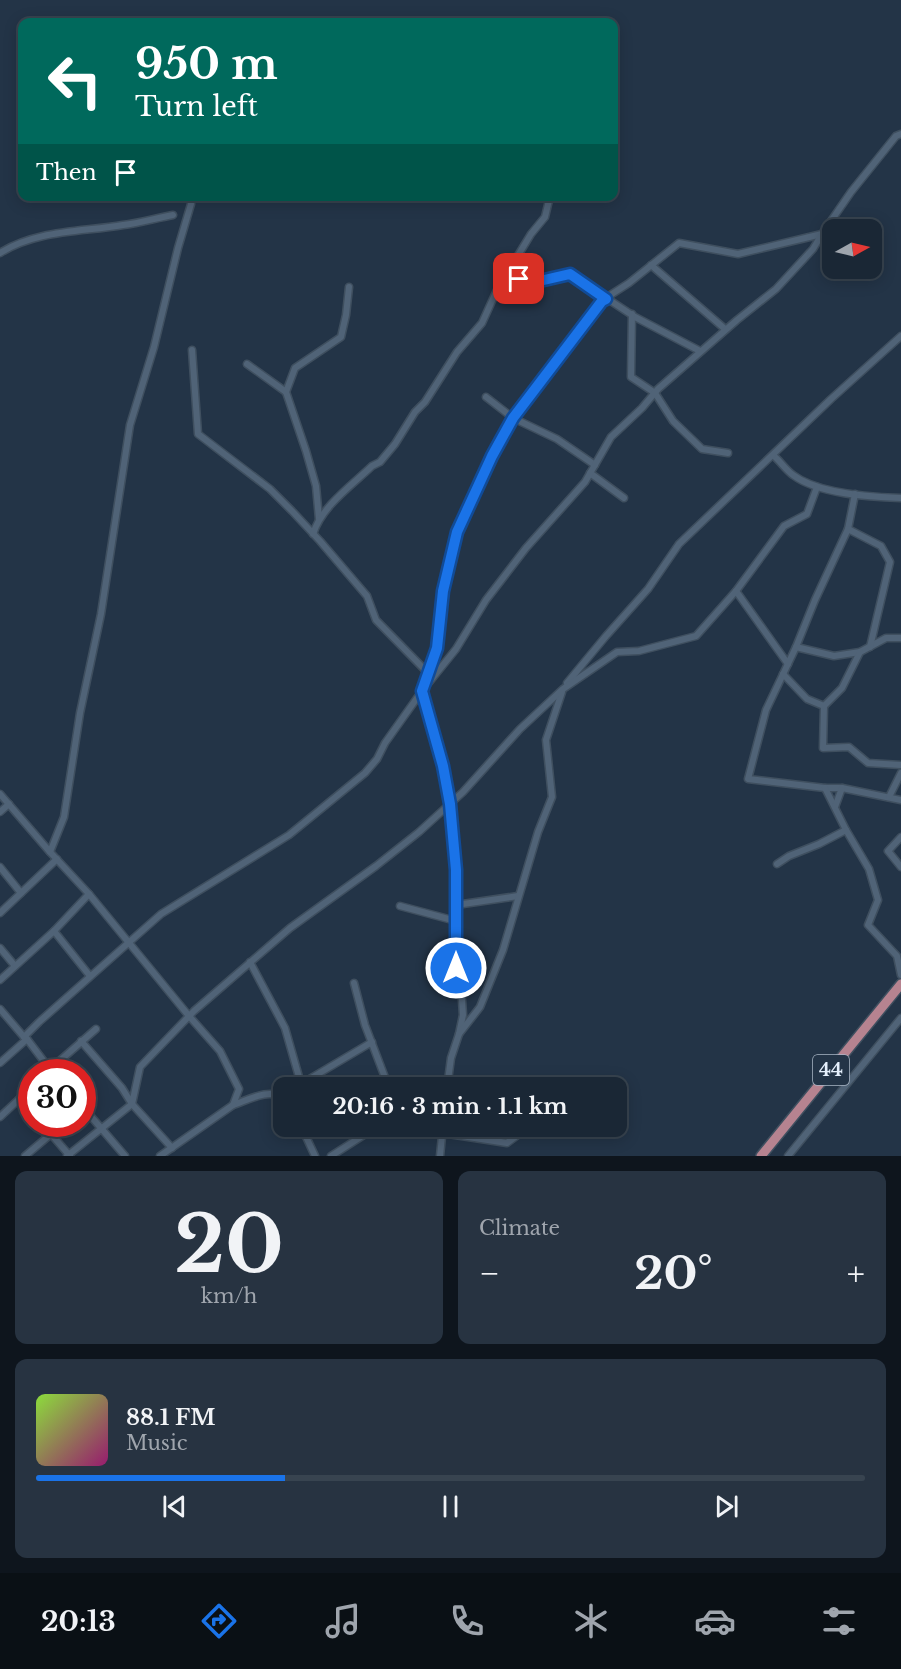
<!DOCTYPE html>
<html lang="en">
<head>
<meta charset="utf-8">
<style>
	:root { --surface:#1a2735; --page:#273341; --text:#f1f3f6; --muted:#9fa5ad; --line:#384450; --accent:#1a73e8 }
	body { margin:0; font-family:"Libre Baskerville",serif; background:var(--page); color:var(--text); height:100vh; display:flex; flex-direction:column; font-size:22px; white-space:nowrap }
	* { box-sizing:border-box; margin:0 }
	p { font-size:20px; color:var(--muted) }
	.icon { flex:none; width:33px; height:33px; fill:none; stroke:currentColor; stroke-width:2; stroke-linecap:round; stroke-linejoin:round }
	.map { position:relative; height:1156px; overflow:hidden }
	.side { display:flex; flex-direction:column; gap:15px; padding:15px; background:#0e151d; flex:1 }
	.side>* { flex:none }
	.hud { position:absolute; left:18px; top:18px; width:600px; height:183px; border-radius:12px; box-shadow:0 3px 15px #0003,0 0 0 2px var(--line); background:#00695c; color:#fff; overflow:hidden }
	.needle { width:39px; rotate:82deg }
	.tools { position:absolute; left:822px; top:219px; display:grid; gap:12px }
	.tools a { display:grid; place-items:center; width:60px; height:60px; border-radius:12px; background:var(--surface); box-shadow:0 3px 15px #0003,0 0 0 2px var(--line); font-size:30px }
	.speed { position:absolute; left:18px; top:1059px; display:flex; gap:12px; font-size:30px; font-weight:700; text-align:center }
	.speed>* { display:grid; place-content:center; width:78px; height:78px; border-radius:50%; background:var(--surface); box-shadow:0 3px 15px #0003,0 0 0 2px var(--line); line-height:1 }
	.speed .limit { border:9px solid #d22; background:#fff; color:#111 }
	.pin { position:absolute; display:grid; place-items:center; width:51px; height:51px; color:#fff; margin:-26px; border-radius:12px; box-shadow:0 3px 9px #0006 }
	.me { position:absolute; width:66px; margin:-33px; rotate:0deg; stroke-linejoin:round; filter:drop-shadow(0 0 4px #0008) }
	.turn { display:flex; align-items:center; gap:21px; height:126px; padding:0 18px; font-size:27px }
	.turn .icon { width:78px; height:78px; stroke-width:2.5 }
	.turn b { display:block; font-size:42px; line-height:51px }
	.then { display:flex; align-items:center; height:57px; padding:0 18px; background:#0003; gap:12px; font-size:22px }
	.big { font-size:45px; font-weight:700; line-height:1.1 }
	.side .tile { flex:1; display:flex; flex-direction:column; justify-content:center; gap:9px; min-width:0; padding:0 21px; border-radius:12px; background:var(--page) }
	.side .dial { align-items:center; gap:0 }
	.dial b { font-size:78px; line-height:1 }
	.song { display:flex; align-items:center; gap:18px }
	.cover { width:72px; height:72px; border-radius:9px; background:linear-gradient(135deg,hsl(90 70% 55%),hsl(320 70% 35%)) }
	.played { height:6px; border-radius:3px; background:linear-gradient(90deg,var(--accent) 30%,var(--line) 30%) }
	.keys { display:flex; justify-content:space-around; direction:ltr }
	.heat { display:flex; justify-content:space-between; align-items:center; font-size:33px; direction:ltr }
	.side .tiles { flex:1; display:grid; gap:15px; grid-template-columns:1fr 1fr }
	.tile:last-child { grid-column:span 2 }
	.trip { position:absolute; left:273px; top:1077px; width:354px; height:60px; border-radius:12px; background:var(--surface); box-shadow:0 3px 15px #0003,0 0 0 2px var(--line); font-weight:700; line-height:60px; text-align:center }
	.dock { display:flex; height:96px; justify-content:space-around; align-items:center; background:#0a1015; color:var(--muted) }
	.dock .icon { width:42px; height:42px }
	.dock .current { color:var(--accent) }
	.dock b { font-size:27px; color:var(--text) }
	.map>svg:first-child { display:block }
	.lines { fill:none; stroke-linecap:round; stroke-linejoin:round }
	.minor-casing { stroke:#3f4f5f; stroke-width:9 }
	.primary-casing { stroke:#3f4f5f; stroke-width:12 }
	.minor { stroke:#506377; stroke-width:6 }
	.primary { stroke:#b68390; stroke-width:9 }
	.route-casing { stroke:#114b97; stroke-width:15 }
	.route { stroke:#1a73e8; stroke-width:10 }
	.labels { text-anchor:middle; stroke-width:4.5; stroke-linejoin:round; paint-order:stroke }
	.shield { fill:#233447; stroke:#aab7c6; stroke-width:1.5 }
	.shield-label { font-size:18px; font-weight:bold; fill:#e4effc }
</style>
</head>
<body>
<div class="map">
<svg width="901" height="1156" viewBox="0 0 901 1156">
	<rect width="100%" height="100%" fill="#233447"/>
	<g class="lines">
		<g class="minor-casing">
			<g id="minor">
				<path d="M0 253C36 230 82 232 123 225 140 223 156 218 173 215"/>
				<polyline points="651,265 725,329"/>
				<polyline points="508,275 531,283 570,274 635,317 700,351"/>
				<polyline points="632,314 631,377 655,393 673,421 702,449 728,453"/>
				<polyline points="192,350 198,434 270,489 292,511 320,541 367,596 376,620 430,675"/>
				<polyline points="247,364 286,392"/>
				<polyline points="486,397 513,418 557,439 595,465"/>
				<path d="M773 455C780 461 786 470 793 475 818 494 870 497 901 498"/>
				<polyline points="590,473 624,498"/>
				<polyline points="319,519 316,486 306,451 286,392 295,368 341,337 346,315 349,287"/>
				<polyline points="848,529 855,494"/>
				<path d="M313 534C322 506 351 486 372 466L380 462 395 444 415 412 425 402 457 352 482 323 497 290 531 234 545 217 550 196"/>
				<polyline points="736,591 788,664"/>
				<polyline points="901,638 886,638 860,652 834,656 796,647 766,710 748,779 825,788 842,788 901,800"/>
				<polyline points="796,647 815,600 848,529 881,546 890,562 870,647"/>
				<polyline points="783,674 807,699 824,706 823,748 849,747 868,763 901,765"/>
				<polyline points="567,683 606,636 648,589 679,544 831,399 901,336"/>
				<polyline points="824,706 842,688 860,652"/>
				<polyline points="825,788 846,830 869,869 878,900 868,925 897,956 901,975"/>
				<path d="M0 794 50 852 89 894 189 1016 220 1051 239 1089 233 1105C248 1100 270 1087 284 1099"/>
				<polyline points="889,797 901,773"/>
				<polyline points="835,807 842,788"/>
				<polyline points="0,812 9,804"/>
				<polyline points="901,837 888,851 901,867"/>
				<polyline points="50,852 64,817 80,713 101,614 130,425 154,347 178,248 191,204"/>
				<polyline points="777,864 789,856 819,844 846,830"/>
				<polyline points="0,867 21,893"/>
				<polyline points="456,905 518,896"/>
				<polyline points="400,906 456,921"/>
				<polyline points="0,913 57,859"/>
				<polyline points="54,931 89,894"/>
				<polyline points="0,948 15,966"/>
				<polyline points="250,962 285,1028 301,1084 294,1088"/>
				<polyline points="0,980 54,931 90,976"/>
				<polyline points="354,983 365,1025 389,1088"/>
				<polyline points="0,1009 24,1037"/>
				<polyline points="459,1034 463,1015 461,986 456,968 456,870 450,804 443,766 422,691 437,649 443,591 457,532 492,456 513,418 537,388 578,331 601,301 629,283 679,243 738,254 822,234"/>
				<polyline points="27,1039 52,1072"/>
				<polyline points="81,1041 122,1088 132,1104 172,1148"/>
				<polyline points="0,1063 27,1039 24,1037 39,1022 161,914 289,835 365,773 377,759 385,743 422,691 456,649 486,600 526,548 585,482 611,437 642,408 658,389 737,320 776,289 813,249 822,234 851,192 896,136 901,134"/>
				<polyline points="47,1072 96,1029"/>
				<polyline points="301,1084 372,1042"/>
				<polyline points="438,1088 448,1081"/>
				<polyline points="447,1088 451,1058 459,1034 480,1007 503,950 538,832 552,797 546,740 562,692"/>
				<polyline points="22,1096 32,1108"/>
				<polyline points="82,1106 125,1156"/>
				<polyline points="0,1117 32,1087"/>
				<polyline points="43,1124 51,1134"/>
				<polyline points="301,1126 315,1156"/>
				<polyline points="425,1126 442,1133 507,1143 530,1126"/>
				<polyline points="478,1138 478,1134 483,1126"/>
				<polyline points="25,1156 51,1134 70,1156"/>
				<polyline points="67,1156 132,1104 140,1067 194,1011 290,928 376,866 419,832 463,792 520,729 563,689 617,652 639,651 696,636 736,591 784,526 807,514 817,487"/>
				<polyline points="160,1156 233,1105"/>
				<polyline points="331,1156 378,1126"/>
				<polyline points="440,1156 443,1126"/>
				<polyline points="788,1156 901,1018"/>
			</g>
		</g>
		<g class="primary-casing">
			<polyline id="primary" points="761,1156 901,984"/>
		</g>
		<use href="#minor" class="minor"/>
		<use href="#primary" class="primary"/>
	</g>
	<g class="lines">
		<g class="route-casing">
			<polyline id="route" points="456,968 456,870 450,804 443,766 422,691 437,648 443,591 457,532 492,456 513,418 602,301 606,299 570,274 531,283 519,279"/>
		</g>
		<use href="#route" class="route"/>
	</g>
	<g class="labels">
		<rect class="shield" x="813" y="1055" width="36" height="30" rx="4.5"/>
		<g class="shield-label">
			<text x="831" y="1076">44</text>
		</g>
	</g>
</svg>
<div class="tools">
<a><svg class="needle" viewBox="-14 -14 28 28"><path d="M0-13l5 13h-10z" fill="#e53935"/><path d="M0 13l5-13h-10z" fill="#9fa5ad"/></svg></a>
</div>
<div class="speed"><div class="limit">30</div></div>
<div class="pin" style="left:519px;top:279px;background:#d93025"><svg class="icon" aria-label="arrive" viewBox="0 0 24 24"><path d="M6 21V4h12l-3 4 3 4H6"/></svg></div>
<svg class="me" style="left:456px;top:968px" viewBox="-20 -20 40 40"><circle r="17" fill="#1a73e8" stroke="#fff" stroke-width="3"/><path d="M0-11L8 9 0 5-8 9z" fill="#fff"/></svg>
<div class="trip">20:16 · 3 min · 1.1 km</div>
<div class="hud">
<div class="turn"><svg class="icon" aria-label="left" viewBox="0 0 24 24"><path d="M17 20v-9H6M10 6l-5 5 5 5"/></svg><div><b>950 m</b>Turn left</div></div>
<div class="then">Then<svg class="icon" aria-label="arrive" viewBox="0 0 24 24"><path d="M6 21V4h12l-3 4 3 4H6"/></svg></div>
</div>
</div>
<section class="side">
<div class="tiles">
<div class="tile dial"><b>20</b><p>km/h</p></div>
<div class="tile"><p>Climate</p>
<div class="heat"><a>−</a><b class="big">20°</b><a>+</a></div>
</div>
<div class="tile">
<div class="song"><i class="cover"></i><div><b>88.1 FM</b><p>Music</p></div></div>
<div class="played"></div>
<div class="keys"><svg class="icon" aria-label="previous" viewBox="0 0 24 24"><path d="M18 5L8 12l10 7zM5 5v14"/></svg><svg class="icon" aria-label="pause" viewBox="0 0 24 24"><path d="M8 5v14M16 5v14"/></svg><svg class="icon" aria-label="next" viewBox="0 0 24 24"><path d="M6 5l10 7-10 7zM19 5v14"/></svg></div>
</div>
</div>
</section>
<nav class="dock">
<b>20:13</b>
<svg class="icon current" aria-label="directions" viewBox="0 0 24 24"><path d="M12 3l9 9-9 9-9-9zM9 14v-3h6M13 9l2 2-2 2"/></svg>
<svg class="icon" aria-label="music" viewBox="0 0 24 24"><path d="M9 18V5l10-2v13"/><circle cx="6" cy="18" r="3"/><circle cx="16" cy="16" r="3"/></svg>
<svg class="icon" aria-label="phone" viewBox="0 0 24 24"><path d="M5 4h4l2 5-3 2q2 4 5 5l2-3 5 2v4C11 20 4 13 5 4z"/></svg>
<svg class="icon" aria-label="climate" viewBox="0 0 24 24"><path d="M12 3v18M4 7l16 10M4 17L20 7"/></svg>
<svg class="icon" aria-label="car" viewBox="0 0 24 24"><path d="M5 17H2v-5l4-1 3-4h7l3 4 3 1v5h-3M9 17h6M6 11h13"/><circle cx="7" cy="17" r="2"/><circle cx="17" cy="17" r="2"/></svg>
<svg class="icon" aria-label="filters" viewBox="0 0 24 24"><path d="M4 7h16M4 17h16"/><circle cx="9" cy="7" r="2"/><circle cx="15" cy="17" r="2"/></svg>
</nav>
</body>
</html>
